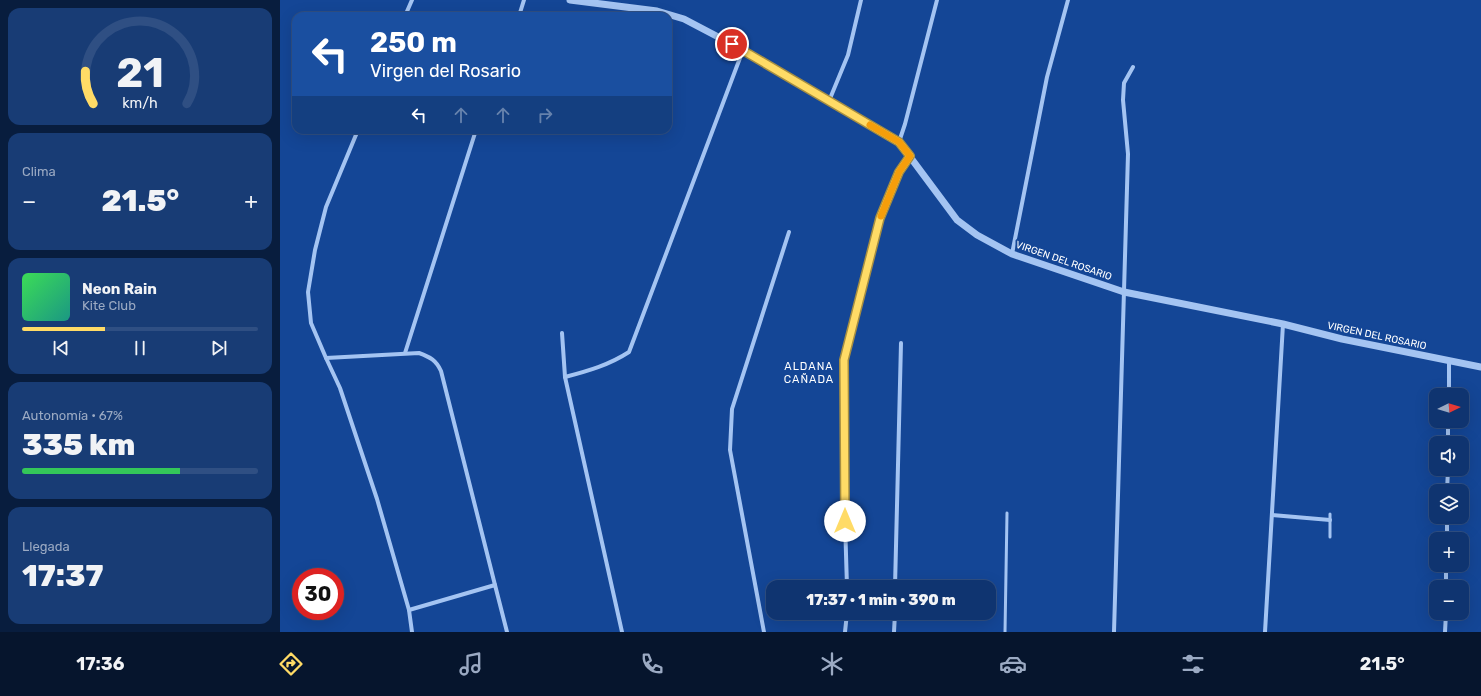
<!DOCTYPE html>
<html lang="es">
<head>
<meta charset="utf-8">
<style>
	:root { --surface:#0f3470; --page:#183c75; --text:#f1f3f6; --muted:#9baac3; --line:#2f4f83; --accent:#ffdb66 }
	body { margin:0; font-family:Rubik,sans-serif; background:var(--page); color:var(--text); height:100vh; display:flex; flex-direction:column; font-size:15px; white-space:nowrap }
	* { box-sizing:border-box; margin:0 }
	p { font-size:13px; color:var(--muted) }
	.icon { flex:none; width:22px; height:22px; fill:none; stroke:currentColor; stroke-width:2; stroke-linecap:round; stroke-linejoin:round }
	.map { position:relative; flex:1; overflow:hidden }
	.panel { display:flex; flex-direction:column; gap:8px; padding:8px; background:#081d3e; width:280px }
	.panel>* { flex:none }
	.top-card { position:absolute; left:12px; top:12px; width:380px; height:122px; border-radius:12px; box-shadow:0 4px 16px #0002,0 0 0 1px var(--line); background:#1a4fa0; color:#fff; overflow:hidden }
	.needle { width:26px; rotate:85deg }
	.buttons { position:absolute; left:1149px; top:388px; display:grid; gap:8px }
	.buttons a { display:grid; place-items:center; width:40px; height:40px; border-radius:8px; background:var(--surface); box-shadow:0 4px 16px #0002,0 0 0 1px var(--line); font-size:20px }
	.speed { position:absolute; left:12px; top:568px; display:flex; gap:8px; font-size:20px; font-weight:700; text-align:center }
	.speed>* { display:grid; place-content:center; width:52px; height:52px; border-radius:50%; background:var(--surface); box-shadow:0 4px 16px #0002,0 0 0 1px var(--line); line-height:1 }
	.speed .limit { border:6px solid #d22; background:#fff; color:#111 }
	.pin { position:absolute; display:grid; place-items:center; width:34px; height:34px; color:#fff; margin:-17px; border:2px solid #fff; border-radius:50%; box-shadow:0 1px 4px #0007 }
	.me { position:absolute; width:44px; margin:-22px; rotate:0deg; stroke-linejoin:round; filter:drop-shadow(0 0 3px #0008) }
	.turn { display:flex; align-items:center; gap:14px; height:84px; padding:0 12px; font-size:18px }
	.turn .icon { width:52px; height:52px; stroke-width:2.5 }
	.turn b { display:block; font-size:28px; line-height:34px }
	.lanes { display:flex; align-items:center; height:38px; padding:0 12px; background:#0003; justify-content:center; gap:20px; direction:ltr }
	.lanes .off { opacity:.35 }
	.big { font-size:30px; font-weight:800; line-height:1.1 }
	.panel .widget { flex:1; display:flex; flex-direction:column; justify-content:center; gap:6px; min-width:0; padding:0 14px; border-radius:12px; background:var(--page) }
	.panel .dial { align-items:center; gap:0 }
	.dial svg { height:104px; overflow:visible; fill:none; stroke:var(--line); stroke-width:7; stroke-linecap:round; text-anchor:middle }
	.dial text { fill:var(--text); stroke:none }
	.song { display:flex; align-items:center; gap:12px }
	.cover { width:48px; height:48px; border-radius:6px; background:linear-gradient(135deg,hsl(130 70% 55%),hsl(170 70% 35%)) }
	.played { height:4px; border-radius:2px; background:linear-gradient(90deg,var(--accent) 35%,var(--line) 35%) }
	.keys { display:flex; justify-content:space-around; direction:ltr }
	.heat { display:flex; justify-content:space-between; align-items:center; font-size:22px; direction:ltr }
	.charge { height:6px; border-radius:3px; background:linear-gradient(90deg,#34c759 67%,var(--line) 0) }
	.trip { position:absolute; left:486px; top:580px; width:230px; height:40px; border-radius:12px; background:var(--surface); box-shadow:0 4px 16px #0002,0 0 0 1px var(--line); font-weight:800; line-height:40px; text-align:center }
	.dock { display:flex; height:64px; justify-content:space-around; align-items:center; background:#06152d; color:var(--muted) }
	.dock .icon { width:28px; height:28px }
	.dock .on { color:var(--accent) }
	.dock b { font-size:18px; color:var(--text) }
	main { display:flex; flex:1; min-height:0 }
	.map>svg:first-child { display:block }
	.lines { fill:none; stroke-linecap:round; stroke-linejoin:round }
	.service { stroke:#a4c4f2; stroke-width:3 }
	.minor { stroke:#a4c4f2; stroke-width:4 }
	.tertiary { stroke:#a4c4f2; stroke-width:7 }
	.route-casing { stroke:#a68e42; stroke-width:10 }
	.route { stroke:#ffdb66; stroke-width:7 }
	.slow { stroke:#f59e0b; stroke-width:7 }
	.labels { text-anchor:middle; stroke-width:4; stroke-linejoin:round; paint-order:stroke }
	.street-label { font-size:10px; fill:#fff; stroke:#144696 }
	.neighbourhood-label { font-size:11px; letter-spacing:1px; fill:#fff; stroke:#144696 }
</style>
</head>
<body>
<main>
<section class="panel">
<div class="widget dial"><svg viewBox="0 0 100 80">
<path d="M14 69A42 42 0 1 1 86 69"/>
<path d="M14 69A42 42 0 0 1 8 44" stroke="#ffdb66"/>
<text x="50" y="56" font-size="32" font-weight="700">21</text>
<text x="50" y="72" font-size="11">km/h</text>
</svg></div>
<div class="widget"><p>Clima</p>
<div class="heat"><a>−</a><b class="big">21.5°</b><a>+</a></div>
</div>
<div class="widget">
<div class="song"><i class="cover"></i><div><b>Neon Rain</b><p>Kite Club</p></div></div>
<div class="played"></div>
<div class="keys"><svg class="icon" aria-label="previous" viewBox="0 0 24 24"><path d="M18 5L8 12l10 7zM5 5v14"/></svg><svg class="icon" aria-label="pause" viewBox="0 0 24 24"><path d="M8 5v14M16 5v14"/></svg><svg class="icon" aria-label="next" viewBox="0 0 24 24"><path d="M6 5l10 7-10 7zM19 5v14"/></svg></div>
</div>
<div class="widget"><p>Autonomía · 67%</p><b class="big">335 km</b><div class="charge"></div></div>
<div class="widget"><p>Llegada</p><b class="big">17:37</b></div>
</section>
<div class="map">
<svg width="1201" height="632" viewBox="0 0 1201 632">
	<rect width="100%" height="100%" fill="#144696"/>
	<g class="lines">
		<g class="service">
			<polyline points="1050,537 1050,514"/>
			<polyline points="725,632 727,513"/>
		</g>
		<g class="minor">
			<polyline points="125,16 132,0"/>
			<polyline points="239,16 244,0"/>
			<polyline points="549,101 568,55 581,0"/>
			<polyline points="78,130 46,207 35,250 28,292 31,323 46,358 60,388 97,499 129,610 132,632"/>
			<polyline points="619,142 625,124 657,0"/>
			<polyline points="732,254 767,77 788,0"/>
			<polyline points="282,333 285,377 342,632"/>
			<polyline points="125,353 196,130"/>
			<path d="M46 358 139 353C150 357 156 360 161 371L215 585"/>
			<path d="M285 377C308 371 329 365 349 352L463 50"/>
			<polyline points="1169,395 1169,360"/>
			<polyline points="1168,443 1168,421"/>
			<polyline points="1167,491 1168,469"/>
			<polyline points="992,515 1050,520"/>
			<polyline points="1167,539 1167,517"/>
			<polyline points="567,587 565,521 564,360 600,218 619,172 630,155"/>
			<polyline points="615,587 621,343"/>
			<polyline points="1166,587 1166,565"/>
			<polyline points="129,610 215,585 227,632"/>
			<polyline points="484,632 450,450 452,409 509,232"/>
			<polyline points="565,632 567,613"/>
			<polyline points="614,632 615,613"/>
			<polyline points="834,632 848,154 843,100 844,83 853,67"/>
			<polyline points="985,632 1003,324"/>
			<polyline points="1165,632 1166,613"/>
		</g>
		<polyline class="tertiary" points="290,0 377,11 404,19 463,50 619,142 677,220 697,235 732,254 844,292 1003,324 1062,339 1201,367"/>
	</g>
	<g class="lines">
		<g class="route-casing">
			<polyline id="route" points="452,44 619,142 630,156 619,172 600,218 564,360 565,521"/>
		</g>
		<use href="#route" class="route"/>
		<polyline class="slow" points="590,125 619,142 630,156 619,172 601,216"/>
	</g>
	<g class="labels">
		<g class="street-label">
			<text transform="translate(784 260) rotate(19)" y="4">VIRGEN DEL ROSARIO</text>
			<text transform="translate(1097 335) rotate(12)" y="4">VIRGEN DEL ROSARIO</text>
		</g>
		<g class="neighbourhood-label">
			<text x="529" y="370">ALDANA<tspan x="529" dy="13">CAÑADA</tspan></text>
		</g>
	</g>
</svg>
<div class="buttons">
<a><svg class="needle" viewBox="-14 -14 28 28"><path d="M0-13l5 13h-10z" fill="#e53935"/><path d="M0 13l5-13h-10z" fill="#9baac3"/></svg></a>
<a><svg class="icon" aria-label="sound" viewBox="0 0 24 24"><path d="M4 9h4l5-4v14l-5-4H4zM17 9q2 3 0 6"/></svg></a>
<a><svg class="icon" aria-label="layers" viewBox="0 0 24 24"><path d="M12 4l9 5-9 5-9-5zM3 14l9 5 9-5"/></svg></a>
<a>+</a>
<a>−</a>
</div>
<div class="speed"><div class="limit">30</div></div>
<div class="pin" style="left:452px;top:44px;background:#d93025"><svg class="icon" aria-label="arrive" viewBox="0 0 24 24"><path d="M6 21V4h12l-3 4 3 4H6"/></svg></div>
<svg class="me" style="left:565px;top:521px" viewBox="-20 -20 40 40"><circle r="19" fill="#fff"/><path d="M0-13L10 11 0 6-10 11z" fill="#ffdb66"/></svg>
<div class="trip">17:37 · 1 min · 390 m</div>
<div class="top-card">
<div class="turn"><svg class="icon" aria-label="left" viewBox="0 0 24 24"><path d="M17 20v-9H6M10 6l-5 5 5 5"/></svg><div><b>250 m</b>Virgen del Rosario</div></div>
<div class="lanes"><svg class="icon" aria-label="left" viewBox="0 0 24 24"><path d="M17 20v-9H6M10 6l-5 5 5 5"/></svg><svg class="icon off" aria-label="ahead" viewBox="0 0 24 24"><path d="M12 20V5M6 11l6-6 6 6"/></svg><svg class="icon off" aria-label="ahead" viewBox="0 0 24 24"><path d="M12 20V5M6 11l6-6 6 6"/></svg><svg class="icon off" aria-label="right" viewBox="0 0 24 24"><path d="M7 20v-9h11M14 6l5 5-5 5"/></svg></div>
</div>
</div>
</main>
<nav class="dock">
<b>17:36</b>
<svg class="icon on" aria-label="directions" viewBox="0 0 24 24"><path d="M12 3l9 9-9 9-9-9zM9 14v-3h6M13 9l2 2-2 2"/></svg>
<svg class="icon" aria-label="music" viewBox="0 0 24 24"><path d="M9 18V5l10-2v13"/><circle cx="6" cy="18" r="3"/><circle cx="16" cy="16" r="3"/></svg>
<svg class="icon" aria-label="phone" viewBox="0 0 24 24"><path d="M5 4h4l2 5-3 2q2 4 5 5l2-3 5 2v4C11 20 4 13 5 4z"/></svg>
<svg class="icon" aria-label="climate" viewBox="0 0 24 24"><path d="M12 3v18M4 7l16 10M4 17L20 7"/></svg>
<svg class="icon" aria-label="car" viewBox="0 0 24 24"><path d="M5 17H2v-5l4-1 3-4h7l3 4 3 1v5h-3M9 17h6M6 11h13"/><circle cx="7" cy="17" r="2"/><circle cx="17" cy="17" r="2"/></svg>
<svg class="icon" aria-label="filters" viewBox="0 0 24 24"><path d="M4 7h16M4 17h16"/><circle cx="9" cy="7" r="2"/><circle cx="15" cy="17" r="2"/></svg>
<b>21.5°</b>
</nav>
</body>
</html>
